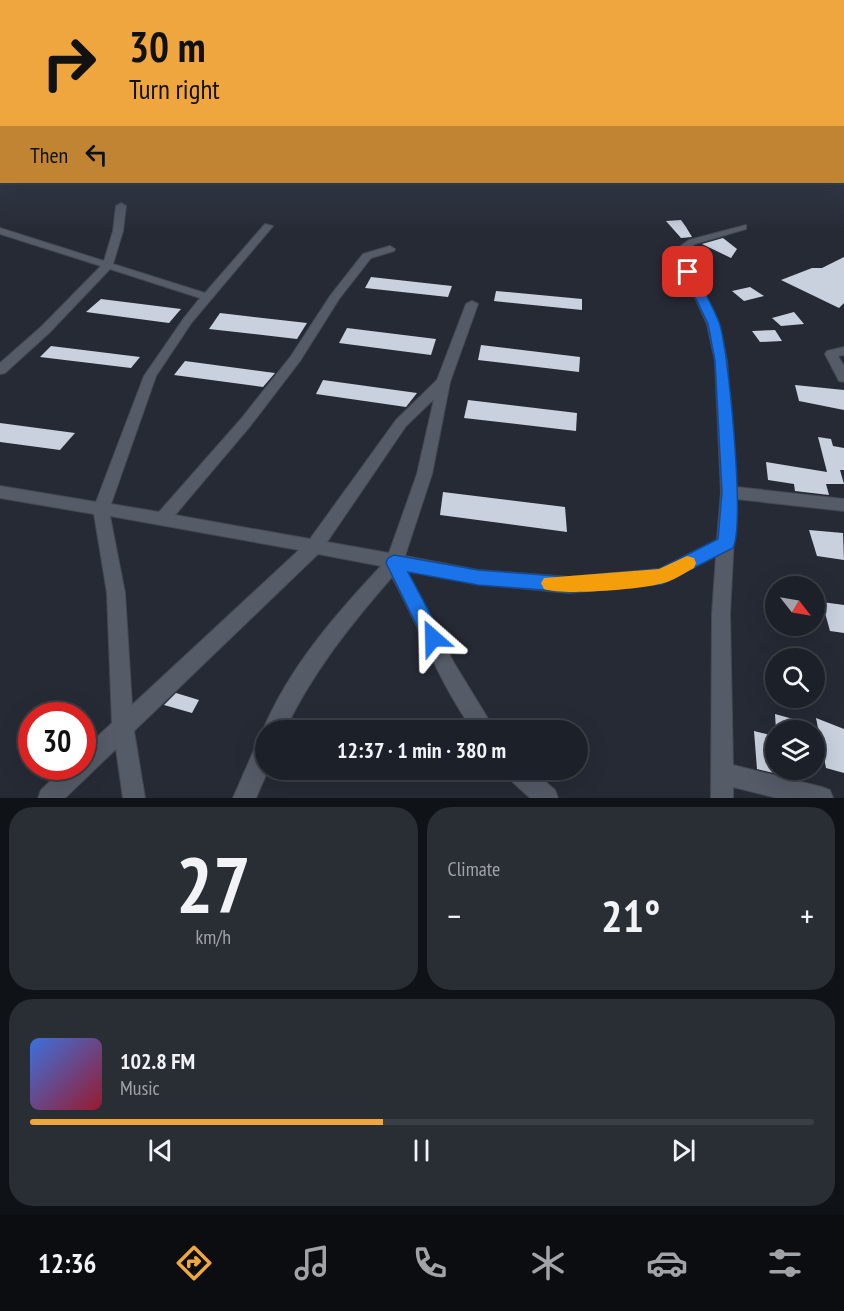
<!DOCTYPE html>
<html lang="en">
<head>
<meta charset="utf-8">
<style>
	:root { --surface:#1c2028; --page:#292d34; --text:#f1f3f6; --muted:#a0a3a8; --line:#3a3e45; --accent:#f0a63f }
	body { margin:0; font-family:"PT Sans Narrow",sans-serif; background:var(--page); color:var(--text); height:100vh; display:flex; flex-direction:column; font-size:22px; white-space:nowrap }
	* { box-sizing:border-box; margin:0 }
	p { font-size:20px; color:var(--muted) }
	.icon { flex:none; width:33px; height:33px; fill:none; stroke:currentColor; stroke-width:2; stroke-linecap:round; stroke-linejoin:round }
	.map { position:relative; height:798px; overflow:hidden }
	.side { display:flex; flex-direction:column; gap:9px; padding:9px; background:#0f1216; flex:1 }
	.side>* { flex:none }
	.banner { position:absolute; left:0px; top:0px; width:844px; height:183px; box-shadow:0 6px 24px #0002,0 0 0 2px var(--line); background:#f0a63f; color:#111; overflow:hidden }
	.needle { width:39px; rotate:121deg }
	.fabs { position:absolute; left:765px; top:576px; display:grid; gap:12px }
	.fabs a { display:grid; place-items:center; width:60px; height:60px; border-radius:50%; background:var(--surface); box-shadow:0 6px 24px #0002,0 0 0 2px var(--line); font-size:30px }
	.speed { position:absolute; left:18px; top:702px; display:flex; gap:12px; font-size:30px; font-weight:700; text-align:center }
	.speed>* { display:grid; place-content:center; width:78px; height:78px; border-radius:50%; background:var(--surface); box-shadow:0 6px 24px #0002,0 0 0 2px var(--line); line-height:1 }
	.speed .limit { border:9px solid #d22; background:#fff; color:#111 }
	.pin { position:absolute; display:grid; place-items:center; width:51px; height:51px; color:#fff; margin:-26px; border-radius:12px; box-shadow:0 3px 9px #0006 }
	.me { position:absolute; width:66px; margin:-33px; rotate:335deg; stroke-linejoin:round; filter:drop-shadow(0 0 4px #0008) }
	.turn { display:flex; align-items:center; gap:21px; height:126px; padding:0 30px; font-size:27px }
	.turn .icon { width:78px; height:78px; stroke-width:2.5 }
	.turn b { display:block; font-size:42px; line-height:51px }
	.then { display:flex; align-items:center; height:57px; padding:0 30px; background:#0003; gap:12px; font-size:22px }
	.big { font-size:45px; font-weight:600; line-height:1.1 }
	.side .card { flex:1; display:flex; flex-direction:column; justify-content:center; gap:9px; min-width:0; padding:0 21px; border-radius:24px; background:var(--page) }
	.side .dial { align-items:center; gap:0 }
	.dial b { font-size:78px; line-height:1 }
	.song { display:flex; align-items:center; gap:18px }
	.cover { width:72px; height:72px; border-radius:9px; background:linear-gradient(135deg,hsl(220 70% 55%),hsl(350 70% 35%)) }
	.played { height:6px; border-radius:3px; background:linear-gradient(90deg,var(--accent) 45%,var(--line) 45%) }
	.keys { display:flex; justify-content:space-around; direction:ltr }
	.heat { display:flex; justify-content:space-between; align-items:center; font-size:33px; direction:ltr }
	.side .tiles { flex:1; display:grid; gap:9px; grid-template-columns:1fr 1fr }
	.card:last-child { grid-column:span 2 }
	.trip { position:absolute; left:255px; top:720px; width:333px; height:60px; border-radius:30px; background:var(--surface); box-shadow:0 6px 24px #0002,0 0 0 2px var(--line); font-weight:600; line-height:60px; text-align:center }
	.tab-bar { display:flex; height:96px; justify-content:space-around; align-items:center; background:#0b0d10; color:var(--muted) }
	.tab-bar .icon { width:42px; height:42px }
	.tab-bar .selected { color:var(--accent) }
	.tab-bar b { font-size:27px; color:var(--text) }
	.map>svg:first-child { display:block }
	.building { fill:#c9d0de }
	.lines { fill:none; stroke-linecap:round; stroke-linejoin:round }
	.street-casing { stroke:#444850; stroke-width:2 }
	.street { fill:#555b67; fill-rule:evenodd }
	.route { fill:#1a73e8; stroke:#114b97; stroke-width:1.5 }
	.slow { fill:#f59e0b }
</style>
</head>
<body>
<div class="map">
<svg width="844" height="798" viewBox="0 0 844 798">
	<rect width="100%" height="100%" fill="#262a35"/>
	<g class="building">
		<polygon points="681,220 686,227 692,237 681,238 666,221"/>
		<polygon points="723,238 737,249 731,258 702,244"/>
		<polygon points="844,257 844,303 839,308 781,280 812,268 822,268"/>
		<polygon points="371,277 452,286 448,297 365,288"/>
		<polygon points="750,287 764,296 744,301 732,291"/>
		<polygon points="496,291 582,299 582,310 494,301"/>
		<polygon points="101,299 181,309 169,323 86,312"/>
		<polygon points="794,312 804,324 781,326 772,318"/>
		<polygon points="220,313 307,323 297,339 209,329"/>
		<polygon points="347,328 436,339 431,355 339,343"/>
		<polygon points="775,330 782,341 760,342 752,331"/>
		<polygon points="481,345 580,357 579,372 478,360"/>
		<polygon points="51,346 140,357 131,368 40,357"/>
		<polygon points="185,361 275,373 263,387 174,375"/>
		<polygon points="323,380 417,393 406,407 316,394"/>
		<polygon points="795,385 844,390 844,410 799,401"/>
		<polygon points="468,400 577,413 576,431 464,418"/>
		<polygon points="0,423 75,433 60,450 0,442"/>
		<polygon points="818,437 831,439 833,446 844,448 844,470 840,470 844,484 826,484 829,495 795,491 794,484 768,480 766,462 827,472"/>
		<polygon points="443,492 565,507 567,532 440,515"/>
		<polygon points="809,530 843,533 844,560 817,556"/>
		<polygon points="822,602 844,605 844,633 830,631"/>
		<polygon points="176,693 199,700 192,713 164,705"/>
		<polygon points="775,714 793,719 815,730 776,730"/>
		<polygon points="816,718 844,729 844,773 826,768"/>
		<polygon points="754,731 775,736 776,770 778,774 757,769"/>
	</g>
	<g class="lines">
		<g class="street-casing">
			<g id="street">
				<rect x="843" y="120" width="1" height="2"/>
				<rect x="0" y="149" width="2" height="4"/>
				<path d="M121 203 126 206 123 231 113 264 205 293 265 224 273 226 192 322 156 376 111 504 159 512 241 419 291 356 330 296 363 254 390 246 395 249 394 251 371 258 339 299 300 361 251 425 175 515 310 539 396 420 437 380 466 304 472 301 478 304 450 382 432 474 405 556 478 570 569 577 660 569 717 540 721 492 715 361 707 324 677 258 678 248 689 240 746 225V229L695 244 688 249 687 258 719 324 727 361 736 487 844 499V511L736 499 730 614 733 765 822 787 830 790 833 798H777L733 787V798H711L712 614 716 556 662 583 569 593 478 584 407 571 454 663 495 730H473C439 683 420 628 392 577 351 624 312 673 285 730H266V735L263 730C289 668 335 615 381 566L318 554 134 731 145 798H123L116 749 65 798H38L41 790 66 766H82V751L112 723 107 593 94 514 0 498V486L96 502 144 376 184 318 200 298 110 269 49 333 5 373 0 374V363L41 327 101 266 0 234V228L104 261 113 231 116 206ZM434 399 417 474 389 553 327 542 406 426ZM110 516 299 550 132 705 125 593Z"/>
				<polygon points="844,347 844,355 838,356 844,366 844,382 839,381 825,354 827,351"/>
				<polygon points="266,738 266,770 268,770 256,798 233,798 258,741"/>
				<polygon points="505,770 532,770 555,790 558,798 530,798 508,778"/>
			</g>
		</g>
		<use href="#street" class="street"/>
	</g>
	<linearGradient id="sky" x2="0" y2="1"><stop stop-color="#15171d"/><stop offset="0.52" stop-color="#414a5c"/><stop offset="1" stop-color="#414a5c" stop-opacity="0"/></linearGradient>
	<rect width="844" height="231" fill="url(#sky)"/>
	<path class="route" d="M688 269 694 272C702 289 714 307 720 325 729 356 745 523 733 548L662 584 569 592 478 585 408 572 443 638 440 644 433 647 426 644 386 563 388 558 394 555 478 570 569 577 659 569 718 539 722 492 715 361 708 324 683 272Z"/>
	<path class="slow" d="M687 556 694 558 696 563 694 568C684 573 675 580 664 583 643 589 564 596 544 589L541 583 544 578 659 569Z"/>
</svg>
<div class="fabs">
<a><svg class="needle" viewBox="-14 -14 28 28"><path d="M0-13l5 13h-10z" fill="#e53935"/><path d="M0 13l5-13h-10z" fill="#a0a3a8"/></svg></a>
<a><svg class="icon" aria-label="search" viewBox="0 0 24 24"><circle cx="10" cy="10" r="6"/><path d="M15 15l6 6"/></svg></a>
<a><svg class="icon" aria-label="layers" viewBox="0 0 24 24"><path d="M12 4l9 5-9 5-9-5zM3 14l9 5 9-5"/></svg></a>
</div>
<div class="speed"><div class="limit">30</div></div>
<div class="pin" style="left:688px;top:272px;background:#d93025"><svg class="icon" aria-label="arrive" viewBox="0 0 24 24"><path d="M6 21V4h12l-3 4 3 4H6"/></svg></div>
<svg class="me" style="left:433px;top:638px" viewBox="-20 -20 40 40"><path d="M0-17L14 15 0 8-14 15z" fill="#1a73e8" stroke="#fff" stroke-width="4"/></svg>
<div class="trip">12:37 · 1 min · 380 m</div>
<div class="banner">
<div class="turn"><svg class="icon" aria-label="right" viewBox="0 0 24 24"><path d="M7 20v-9h11M14 6l5 5-5 5"/></svg><div><b>30 m</b>Turn right</div></div>
<div class="then">Then<svg class="icon" aria-label="left" viewBox="0 0 24 24"><path d="M17 20v-9H6M10 6l-5 5 5 5"/></svg></div>
</div>
</div>
<section class="side">
<div class="tiles">
<div class="card dial"><b>27</b><p>km/h</p></div>
<div class="card"><p>Climate</p>
<div class="heat"><a>−</a><b class="big">21°</b><a>+</a></div>
</div>
<div class="card">
<div class="song"><i class="cover"></i><div><b>102.8 FM</b><p>Music</p></div></div>
<div class="played"></div>
<div class="keys"><svg class="icon" aria-label="previous" viewBox="0 0 24 24"><path d="M18 5L8 12l10 7zM5 5v14"/></svg><svg class="icon" aria-label="pause" viewBox="0 0 24 24"><path d="M8 5v14M16 5v14"/></svg><svg class="icon" aria-label="next" viewBox="0 0 24 24"><path d="M6 5l10 7-10 7zM19 5v14"/></svg></div>
</div>
</div>
</section>
<nav class="tab-bar">
<b>12:36</b>
<svg class="icon selected" aria-label="directions" viewBox="0 0 24 24"><path d="M12 3l9 9-9 9-9-9zM9 14v-3h6M13 9l2 2-2 2"/></svg>
<svg class="icon" aria-label="music" viewBox="0 0 24 24"><path d="M9 18V5l10-2v13"/><circle cx="6" cy="18" r="3"/><circle cx="16" cy="16" r="3"/></svg>
<svg class="icon" aria-label="phone" viewBox="0 0 24 24"><path d="M5 4h4l2 5-3 2q2 4 5 5l2-3 5 2v4C11 20 4 13 5 4z"/></svg>
<svg class="icon" aria-label="climate" viewBox="0 0 24 24"><path d="M12 3v18M4 7l16 10M4 17L20 7"/></svg>
<svg class="icon" aria-label="car" viewBox="0 0 24 24"><path d="M5 17H2v-5l4-1 3-4h7l3 4 3 1v5h-3M9 17h6M6 11h13"/><circle cx="7" cy="17" r="2"/><circle cx="17" cy="17" r="2"/></svg>
<svg class="icon" aria-label="filters" viewBox="0 0 24 24"><path d="M4 7h16M4 17h16"/><circle cx="9" cy="7" r="2"/><circle cx="15" cy="17" r="2"/></svg>
</nav>
</body>
</html>
